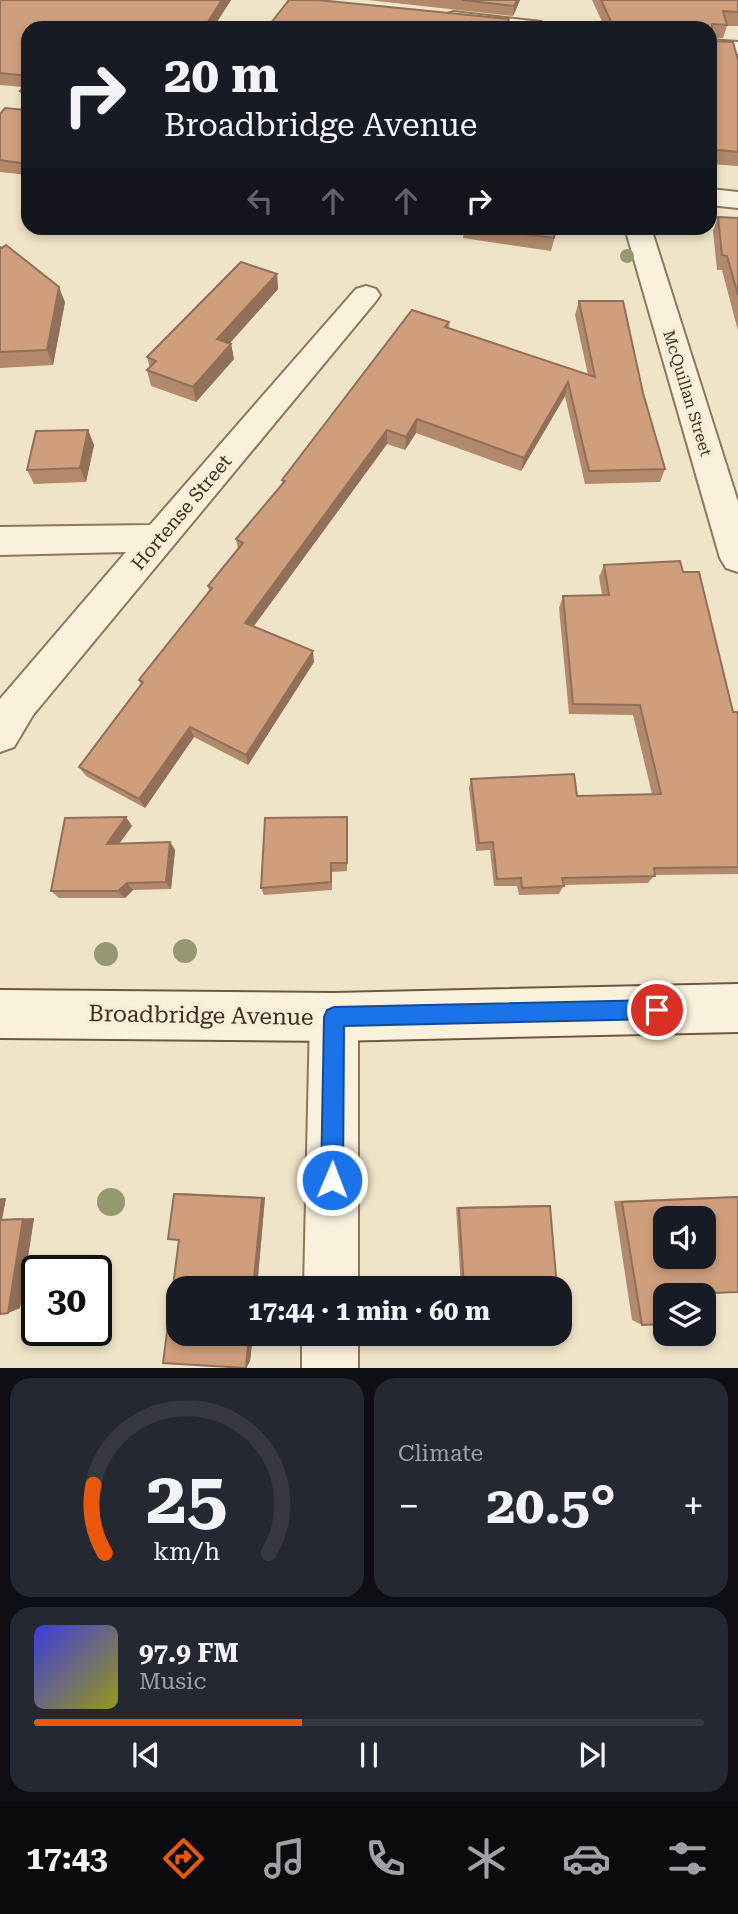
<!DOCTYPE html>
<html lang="en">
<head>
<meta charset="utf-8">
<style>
	:root { --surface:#171b24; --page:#242831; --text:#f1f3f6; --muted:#9ea1a6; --line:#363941; --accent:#ea580c }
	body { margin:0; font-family:"Roboto Serif",serif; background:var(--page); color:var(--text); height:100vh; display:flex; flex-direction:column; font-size:26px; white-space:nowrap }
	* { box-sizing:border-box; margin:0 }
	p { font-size:23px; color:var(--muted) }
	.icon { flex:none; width:38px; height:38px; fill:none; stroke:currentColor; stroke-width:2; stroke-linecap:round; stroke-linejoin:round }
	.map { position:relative; height:1368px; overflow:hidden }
	.panel { display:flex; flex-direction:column; gap:10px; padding:10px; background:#0d0f14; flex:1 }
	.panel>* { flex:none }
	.top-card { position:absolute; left:21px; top:21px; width:696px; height:214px; border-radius:21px; box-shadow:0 4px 10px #0003; background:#171b24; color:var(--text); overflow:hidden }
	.fabs { position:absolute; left:653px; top:1206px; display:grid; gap:14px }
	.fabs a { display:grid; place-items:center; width:63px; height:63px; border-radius:14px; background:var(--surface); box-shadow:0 4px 10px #0003; font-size:35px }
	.speed { position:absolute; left:21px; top:1255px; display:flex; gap:14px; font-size:35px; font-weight:700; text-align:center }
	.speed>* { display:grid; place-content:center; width:91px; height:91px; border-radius:50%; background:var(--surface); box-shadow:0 4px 10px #0003; line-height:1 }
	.speed .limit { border:4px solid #111; border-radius:10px; background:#fff; color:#111 }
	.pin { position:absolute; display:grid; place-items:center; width:60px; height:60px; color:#fff; margin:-30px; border:4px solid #fff; border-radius:50%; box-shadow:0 2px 7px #0007 }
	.me { position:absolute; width:77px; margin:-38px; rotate:1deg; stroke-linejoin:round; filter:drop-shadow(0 0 5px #0008) }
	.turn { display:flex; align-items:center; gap:24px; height:147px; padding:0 28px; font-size:32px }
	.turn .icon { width:91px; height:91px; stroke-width:2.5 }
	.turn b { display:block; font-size:49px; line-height:60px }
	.lanes { display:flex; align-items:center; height:66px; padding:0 28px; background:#0003; justify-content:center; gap:35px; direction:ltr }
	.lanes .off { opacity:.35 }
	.big { font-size:52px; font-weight:700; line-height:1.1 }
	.panel .widget { flex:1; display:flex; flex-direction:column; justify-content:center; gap:10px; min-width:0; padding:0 24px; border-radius:21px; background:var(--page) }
	.panel .dial { align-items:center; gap:0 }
	.dial svg { height:182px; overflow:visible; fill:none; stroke:var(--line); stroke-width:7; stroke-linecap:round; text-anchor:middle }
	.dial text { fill:var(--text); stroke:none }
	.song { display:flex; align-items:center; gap:21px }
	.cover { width:84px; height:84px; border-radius:10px; background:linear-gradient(135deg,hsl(240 70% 55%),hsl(60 70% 35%)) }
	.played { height:7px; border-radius:4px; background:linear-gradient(90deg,var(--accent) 40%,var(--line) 40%) }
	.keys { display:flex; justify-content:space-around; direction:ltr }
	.heat { display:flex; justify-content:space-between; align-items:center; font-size:38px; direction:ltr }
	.panel .tiles { flex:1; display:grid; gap:10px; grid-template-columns:1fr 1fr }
	.widget:last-child { grid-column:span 2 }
	.trip { position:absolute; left:166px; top:1276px; width:406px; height:70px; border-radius:21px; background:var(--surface); box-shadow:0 4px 10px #0003; font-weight:700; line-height:70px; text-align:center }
	.tabs { display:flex; height:112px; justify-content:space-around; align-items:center; background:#090b0e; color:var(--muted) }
	.tabs .icon { width:49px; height:49px }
	.tabs .current { color:var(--accent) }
	.tabs b { font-size:32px; color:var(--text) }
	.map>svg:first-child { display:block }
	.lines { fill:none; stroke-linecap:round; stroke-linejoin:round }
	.minor-casing { stroke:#8d765c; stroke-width:4 }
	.secondary-casing { stroke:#6f573f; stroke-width:4 }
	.minor { fill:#faf1dc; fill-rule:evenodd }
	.secondary { fill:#faf1dc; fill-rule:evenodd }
	.tree { fill:#96986f }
	.wall { fill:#b2896c }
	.shaded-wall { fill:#916f58 }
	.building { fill:#cf9f7d; stroke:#916f58; stroke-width:2; fill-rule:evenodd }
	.route { fill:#1a73e8; stroke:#114b97; stroke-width:2 }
	.labels { text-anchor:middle; stroke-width:7; stroke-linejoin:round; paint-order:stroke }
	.far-street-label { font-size:16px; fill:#3d2e20; stroke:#f7eed8 }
	.street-label { font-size:19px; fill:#3d2e20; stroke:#f7eed8 }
	.near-street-label { font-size:23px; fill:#3d2e20; stroke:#f7eed8 }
</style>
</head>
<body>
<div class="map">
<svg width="738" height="1368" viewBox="0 0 738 1368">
	<rect width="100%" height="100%" fill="#f0e4c8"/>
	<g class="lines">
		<g class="minor-casing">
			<g id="minor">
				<polygon points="454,12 541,22 552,28 486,28 447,22 444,18 447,14"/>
				<polygon points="710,40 738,42 738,54 710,53"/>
				<polygon points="710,189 738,192 738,208 710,205"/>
				<polygon points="625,228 651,228 738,502 738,572 726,568 720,558"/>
				<polygon points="366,286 376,289 380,295 376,301 33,715 14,747 0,752 0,699 126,552 0,555 0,527 150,525 356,289"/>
				<polygon points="334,993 351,1000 358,1017 358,1288 304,1288 310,1017 317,1000"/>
				<rect x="302" y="1334" width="56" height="34"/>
			</g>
		</g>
		<g class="secondary-casing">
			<polygon id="secondary" points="738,984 738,1032 334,1041 0,1038 0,990 334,993"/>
		</g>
		<use href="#minor" class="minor"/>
		<use href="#secondary" class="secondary"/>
	</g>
	<g class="tree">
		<circle cx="627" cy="256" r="7"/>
		<circle cx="185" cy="951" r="12"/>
		<circle cx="106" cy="954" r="12"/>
		<circle cx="111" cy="1202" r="14"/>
	</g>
	<g class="wall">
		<polygon points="0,0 231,0 213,28 28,28 28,175 0,172 0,114 26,110 26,104 23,103 20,91 23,87 0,85"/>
		<polygon points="368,0 520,0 513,16"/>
		<polygon points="592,0 738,0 738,26 727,26 723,38 712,38 712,41 738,60 738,166 710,164 710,28 605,28"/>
		<polygon points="718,217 738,218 738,331 722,270 717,270 713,231"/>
		<polygon points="461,228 557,228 551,251 463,238 464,228"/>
		<polygon points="0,247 65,302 53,365 0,368"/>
		<polygon points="277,274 278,289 230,343 231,344 234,359 196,402 151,386 147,370 150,368 147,357"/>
		<polygon points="579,301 643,393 665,469 660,482 585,484 565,396 521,471 416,433 405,450 387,444 254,626 314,662 248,765 194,737 145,808 86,776 79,767 141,685 139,680 209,591 208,586 238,549 236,539 283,484 282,480 449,322 449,328 588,375 575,315"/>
		<polygon points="88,430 94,445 86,482 34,484 27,470"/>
		<polygon points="604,565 683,572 733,712 738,714 738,874 655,875 648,883 564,885 559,894 519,895 517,886 494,886 490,850 476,851 469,788 471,779 577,796 652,794 633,715 569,714 559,608 563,596 602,595 599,577"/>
		<polygon points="132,826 119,844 170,842 175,850 171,889 133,890 125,898 59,898 51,891"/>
		<polygon points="348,826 347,871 332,872 332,890 264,895 261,888"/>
		<polygon points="180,1193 265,1197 257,1288 178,1288 178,1334 253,1334 250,1361 246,1368 163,1363 179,1240 168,1239 174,1194"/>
		<polygon points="738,1196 738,1292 681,1295 642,1325 632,1320 614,1201"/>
		<polygon points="0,1198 6,1198 2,1219 34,1218 20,1308 8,1313 0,1314"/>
		<polygon points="544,1205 550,1206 557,1288 461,1288 456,1207"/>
	</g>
	<g class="shaded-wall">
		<polygon points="222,0 231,0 213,28 204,28"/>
		<polygon points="517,0 520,0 513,16 514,6"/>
		<polygon points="277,274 278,289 220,354 217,339"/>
		<polygon points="59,287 65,302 53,365 47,350"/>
		<polygon points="231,344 234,359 196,402 193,387"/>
		<polygon points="568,382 565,396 521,471 524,458"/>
		<polygon points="417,419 416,433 405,450 406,437"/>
		<polygon points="88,430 94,445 86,482 80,468"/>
		<polygon points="387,430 387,444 248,634 245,623"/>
		<polygon points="313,651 314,662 248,765 246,755"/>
		<polygon points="190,727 194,737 145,808 139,799"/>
		<polygon points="126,817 132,826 113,852 107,844"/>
		<polygon points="170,842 175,850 171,889 166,882"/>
		<polygon points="127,883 133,890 125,898 118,891"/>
		<polygon points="265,1197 257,1288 253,1288 262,1198"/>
		<polygon points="6,1198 2,1219 0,1219 0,1199"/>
		<polygon points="34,1218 20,1308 8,1313 23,1219"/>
		<polygon points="249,1334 253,1334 250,1361 246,1368"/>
	</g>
	<g class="building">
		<polygon points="0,0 222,0 204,28 28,28 28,76 0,73"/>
		<polygon points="289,0 318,0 509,19 505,28 267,28"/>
		<polygon points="462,0 517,0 514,6"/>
		<polygon points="601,0 738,0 738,12 723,11 727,25 712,24 712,41 733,42 738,60 738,152 710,149 710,28 614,28"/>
		<polygon points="28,81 28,164 0,160 0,114 5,108 26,110 27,94 20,91"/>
		<polygon points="718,217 738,218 738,295 727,256 722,255"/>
		<polygon points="477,228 556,228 554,238"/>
		<polygon points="6,245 59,287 47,350 0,352 0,247 2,248"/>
		<polygon points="241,262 277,274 217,339 231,344 193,387 147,370 156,361 147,357"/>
		<polygon points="579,301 623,301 643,393 665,469 589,471 568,382 524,458 417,419 406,437 387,430 245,623 313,651 246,755 190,727 139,799 79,767 143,682 139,680 212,588 208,586 243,543 236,539 285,481 282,480 412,310 449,322 445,327 595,377"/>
		<polygon points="88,430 80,468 27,470 36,431"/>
		<polygon points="680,561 683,572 699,572 733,712 737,712 738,714 738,867 654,868 655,876 562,878 564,886 522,888 521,878 497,879 493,842 479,843 471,779 574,774 577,796 661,794 640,705 573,704 563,596 609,595 604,565"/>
		<polygon points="126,817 107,844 170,842 166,882 127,883 118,891 51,891 65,818"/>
		<polygon points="347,817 347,863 331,863 331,882 261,888 265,818"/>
		<polygon points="174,1194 262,1198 253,1288 178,1288 178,1334 249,1334 246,1368 163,1363 179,1240 168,1239"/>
		<path d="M738 1197V1292L665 1295V1324L642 1325 622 1202ZM665 1218H704V1256H665Z"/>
		<polygon points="550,1206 557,1288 464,1288 459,1208"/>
		<polygon points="23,1219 8,1313 0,1314 0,1220"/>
	</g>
	<polygon class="route" points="657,1000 664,1003 667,1010 664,1016 657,1019 344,1026 343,1180 340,1187 332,1190 325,1187 321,1180 324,1017 327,1010 334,1007"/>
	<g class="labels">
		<g class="far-street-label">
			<text transform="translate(688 393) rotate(73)" y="6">McQuillan Street</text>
		</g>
		<g class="street-label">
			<text transform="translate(181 512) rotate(-50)" y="7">Hortense Street</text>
		</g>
		<g class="near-street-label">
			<text transform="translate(201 1015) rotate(1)" y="8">Broadbridge Avenue</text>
		</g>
	</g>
</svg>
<div class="fabs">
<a><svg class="icon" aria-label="sound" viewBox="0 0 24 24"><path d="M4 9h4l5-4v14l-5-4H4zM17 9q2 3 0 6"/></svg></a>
<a><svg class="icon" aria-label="layers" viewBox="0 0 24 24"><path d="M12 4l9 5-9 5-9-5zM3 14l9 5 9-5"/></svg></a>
</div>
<div class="speed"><div class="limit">30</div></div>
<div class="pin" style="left:657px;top:1010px;background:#d93025"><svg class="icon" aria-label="arrive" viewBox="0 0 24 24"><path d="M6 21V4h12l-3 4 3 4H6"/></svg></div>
<svg class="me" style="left:332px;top:1180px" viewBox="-20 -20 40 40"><circle r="17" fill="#1a73e8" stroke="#fff" stroke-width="3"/><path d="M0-11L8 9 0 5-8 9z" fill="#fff"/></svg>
<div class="trip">17:44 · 1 min · 60 m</div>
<div class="top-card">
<div class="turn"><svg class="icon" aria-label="right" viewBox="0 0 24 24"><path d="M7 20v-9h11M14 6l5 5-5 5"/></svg><div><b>20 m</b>Broadbridge Avenue</div></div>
<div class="lanes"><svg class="icon off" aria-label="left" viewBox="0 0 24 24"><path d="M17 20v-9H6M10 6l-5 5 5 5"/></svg><svg class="icon off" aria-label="ahead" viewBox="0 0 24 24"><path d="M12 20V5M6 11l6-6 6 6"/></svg><svg class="icon off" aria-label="ahead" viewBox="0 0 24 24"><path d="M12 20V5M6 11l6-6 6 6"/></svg><svg class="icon" aria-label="right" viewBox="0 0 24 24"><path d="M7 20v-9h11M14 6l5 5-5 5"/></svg></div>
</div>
</div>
<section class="panel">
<div class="tiles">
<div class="widget dial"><svg viewBox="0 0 100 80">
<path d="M14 69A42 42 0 1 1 86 69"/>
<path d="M14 69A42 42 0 0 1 9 39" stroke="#ea580c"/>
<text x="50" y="56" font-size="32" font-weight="700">25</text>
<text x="50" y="72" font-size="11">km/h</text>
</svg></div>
<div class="widget"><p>Climate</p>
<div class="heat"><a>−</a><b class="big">20.5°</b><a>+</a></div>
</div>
<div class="widget">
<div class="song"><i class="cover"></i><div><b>97.9 FM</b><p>Music</p></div></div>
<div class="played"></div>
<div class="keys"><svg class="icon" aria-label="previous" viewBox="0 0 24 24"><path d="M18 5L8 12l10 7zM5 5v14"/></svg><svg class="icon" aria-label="pause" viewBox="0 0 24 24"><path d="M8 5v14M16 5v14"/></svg><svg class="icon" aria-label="next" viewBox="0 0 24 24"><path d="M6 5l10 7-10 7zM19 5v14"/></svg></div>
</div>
</div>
</section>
<nav class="tabs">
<b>17:43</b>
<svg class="icon current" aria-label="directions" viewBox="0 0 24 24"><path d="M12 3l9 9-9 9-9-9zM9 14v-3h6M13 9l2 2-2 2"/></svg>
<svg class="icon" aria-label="music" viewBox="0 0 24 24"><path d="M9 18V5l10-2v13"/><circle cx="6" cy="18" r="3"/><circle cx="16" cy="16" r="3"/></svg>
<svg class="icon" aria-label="phone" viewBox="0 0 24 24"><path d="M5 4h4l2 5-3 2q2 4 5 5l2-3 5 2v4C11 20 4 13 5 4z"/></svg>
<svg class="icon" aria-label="climate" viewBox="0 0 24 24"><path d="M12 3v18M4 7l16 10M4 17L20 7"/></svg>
<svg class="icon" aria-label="car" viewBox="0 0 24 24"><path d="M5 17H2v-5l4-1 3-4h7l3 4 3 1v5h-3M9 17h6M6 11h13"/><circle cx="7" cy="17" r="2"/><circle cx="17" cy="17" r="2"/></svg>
<svg class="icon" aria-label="filters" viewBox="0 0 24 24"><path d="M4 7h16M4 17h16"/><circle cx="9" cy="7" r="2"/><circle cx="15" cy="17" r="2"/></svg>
</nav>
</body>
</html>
